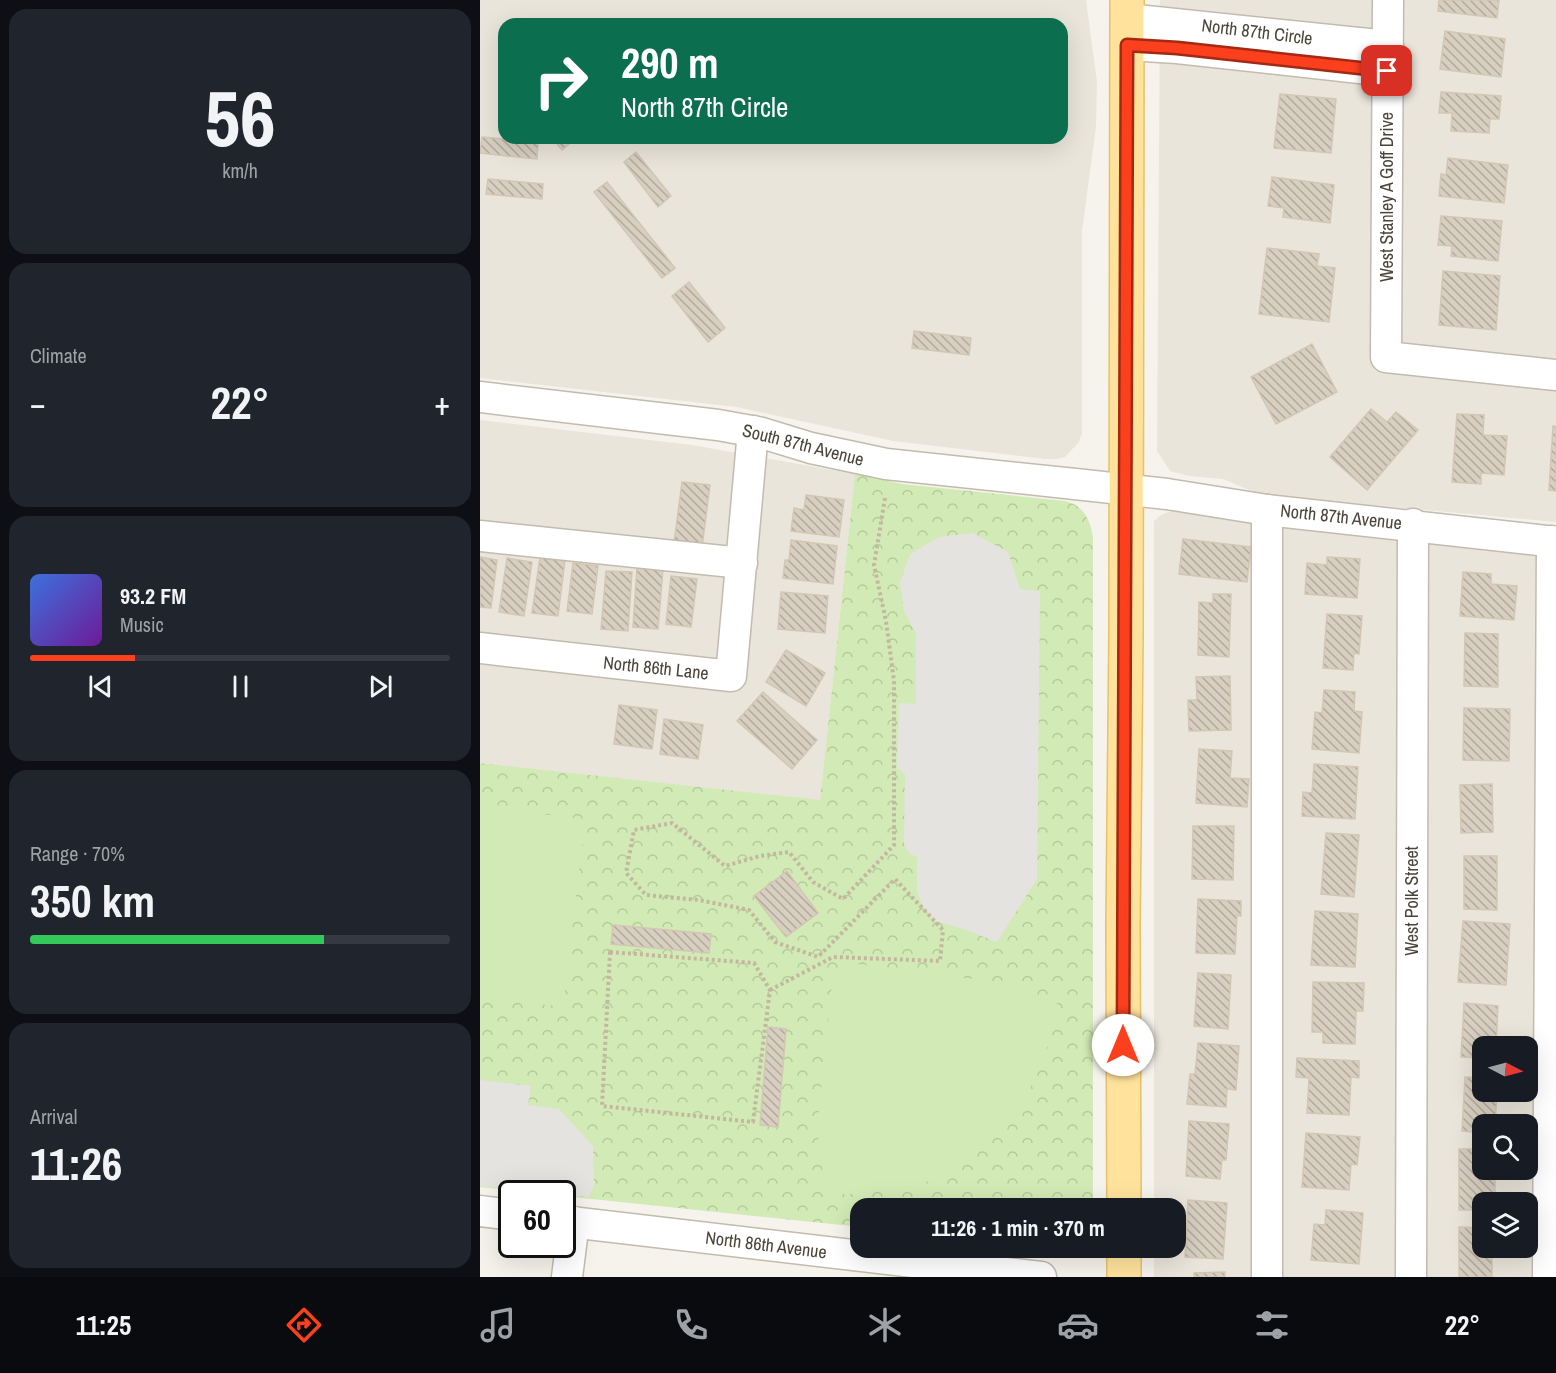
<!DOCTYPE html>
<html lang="en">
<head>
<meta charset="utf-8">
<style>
	:root { --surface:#171b24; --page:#20242c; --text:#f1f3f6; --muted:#9ea1a6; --line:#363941; --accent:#fc3f1d }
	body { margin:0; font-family:"Archivo Narrow",sans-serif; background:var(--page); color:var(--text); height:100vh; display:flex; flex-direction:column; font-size:22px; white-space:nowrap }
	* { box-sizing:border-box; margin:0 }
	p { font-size:20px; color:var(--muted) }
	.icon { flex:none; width:33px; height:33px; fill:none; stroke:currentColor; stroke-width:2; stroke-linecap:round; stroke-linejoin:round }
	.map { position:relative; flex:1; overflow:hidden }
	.panel { display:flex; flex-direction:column; gap:9px; padding:9px; background:#0d0f14; width:480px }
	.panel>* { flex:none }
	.banner { position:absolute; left:18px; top:18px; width:570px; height:126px; border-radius:18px; box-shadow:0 6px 24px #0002; background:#0b6e4f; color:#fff; overflow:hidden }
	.needle { width:39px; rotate:96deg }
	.tools { position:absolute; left:992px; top:1036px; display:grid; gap:12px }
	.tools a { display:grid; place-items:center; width:66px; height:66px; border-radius:12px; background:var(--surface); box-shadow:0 6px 24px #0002; font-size:30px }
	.speed { position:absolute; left:18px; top:1180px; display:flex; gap:12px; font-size:30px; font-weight:700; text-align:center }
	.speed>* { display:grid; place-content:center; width:78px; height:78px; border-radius:50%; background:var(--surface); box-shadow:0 6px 24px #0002; line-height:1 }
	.speed .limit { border:3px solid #111; border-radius:9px; background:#fff; color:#111 }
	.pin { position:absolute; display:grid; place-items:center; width:51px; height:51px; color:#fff; margin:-26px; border-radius:12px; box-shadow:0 3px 9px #0006 }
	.me { position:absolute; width:66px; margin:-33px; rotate:0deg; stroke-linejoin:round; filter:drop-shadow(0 0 4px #0008) }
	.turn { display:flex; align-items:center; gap:21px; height:126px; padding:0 24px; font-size:27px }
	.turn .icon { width:78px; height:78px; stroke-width:2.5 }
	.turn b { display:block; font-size:42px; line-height:51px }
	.big { font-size:45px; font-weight:700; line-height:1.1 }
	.panel .widget { flex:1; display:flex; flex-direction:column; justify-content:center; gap:9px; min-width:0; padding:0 21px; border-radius:18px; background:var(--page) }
	.panel .dial { align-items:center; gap:0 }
	.dial b { font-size:78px; line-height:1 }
	.song { display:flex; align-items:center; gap:18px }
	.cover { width:72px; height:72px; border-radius:9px; background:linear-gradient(135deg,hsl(220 70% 55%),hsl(280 70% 35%)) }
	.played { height:6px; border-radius:3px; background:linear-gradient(90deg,var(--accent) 25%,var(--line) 25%) }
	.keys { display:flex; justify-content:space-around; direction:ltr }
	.heat { display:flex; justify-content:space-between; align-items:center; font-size:33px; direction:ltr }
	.charge { height:9px; border-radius:4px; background:linear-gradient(90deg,#34c759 70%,var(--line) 0) }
	.trip { position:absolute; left:370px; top:1198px; width:336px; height:60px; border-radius:18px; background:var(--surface); box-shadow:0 6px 24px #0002; font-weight:700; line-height:60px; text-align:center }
	.dock { display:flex; height:96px; justify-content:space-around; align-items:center; background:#090b0e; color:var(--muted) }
	.dock .icon { width:42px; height:42px }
	.dock .current { color:var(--accent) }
	.dock b { font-size:27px; color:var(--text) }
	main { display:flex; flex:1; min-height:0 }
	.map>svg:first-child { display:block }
	.residential { fill:#eae5da; fill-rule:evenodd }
	.park { fill:url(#park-crowns) }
	.pitch { fill:#d2eab5 }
	.parking { fill:#e5e3e0 }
	.building { fill:url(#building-back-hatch); stroke:#d3c7b4; stroke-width:1.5 }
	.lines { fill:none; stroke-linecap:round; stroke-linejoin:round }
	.minor-casing { stroke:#c2bbae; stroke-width:33 }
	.major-casing { stroke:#e6c16a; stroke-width:36 }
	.path { stroke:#c4b79f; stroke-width:4; stroke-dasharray:3 3; stroke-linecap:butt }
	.minor { stroke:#fff; stroke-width:30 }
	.major { stroke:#ffe39c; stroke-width:33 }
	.route-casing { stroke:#a42913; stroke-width:15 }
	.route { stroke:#fc3f1d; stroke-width:10 }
	.labels { text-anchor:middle; stroke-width:6; stroke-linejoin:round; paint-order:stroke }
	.street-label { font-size:18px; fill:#4b4439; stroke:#fff }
</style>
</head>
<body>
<main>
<section class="panel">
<div class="widget dial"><b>56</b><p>km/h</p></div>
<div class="widget"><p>Climate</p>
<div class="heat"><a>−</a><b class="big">22°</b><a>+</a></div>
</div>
<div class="widget">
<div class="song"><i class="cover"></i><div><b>93.2 FM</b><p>Music</p></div></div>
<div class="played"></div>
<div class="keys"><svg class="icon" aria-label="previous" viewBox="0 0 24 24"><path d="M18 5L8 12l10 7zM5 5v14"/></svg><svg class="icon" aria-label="pause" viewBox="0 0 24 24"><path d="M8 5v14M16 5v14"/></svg><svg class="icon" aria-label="next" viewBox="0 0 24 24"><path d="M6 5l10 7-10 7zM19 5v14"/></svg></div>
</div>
<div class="widget"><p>Range · 70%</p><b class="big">350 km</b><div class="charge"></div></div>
<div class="widget"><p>Arrival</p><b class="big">11:26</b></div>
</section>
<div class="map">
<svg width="1076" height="1277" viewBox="0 0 1076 1277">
	<defs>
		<pattern id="park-crowns" width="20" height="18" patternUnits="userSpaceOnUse" patternTransform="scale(1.5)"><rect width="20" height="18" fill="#d2eab5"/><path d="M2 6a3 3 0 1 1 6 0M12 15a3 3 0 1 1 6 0" fill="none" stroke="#b6ca9c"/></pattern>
		<pattern id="building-back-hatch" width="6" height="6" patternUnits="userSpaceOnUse" patternTransform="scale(1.5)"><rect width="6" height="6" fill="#d8cfc1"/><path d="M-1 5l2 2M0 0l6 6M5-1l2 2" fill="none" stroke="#b1aa9e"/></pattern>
	</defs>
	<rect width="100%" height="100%" fill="#f6f3ec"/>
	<g class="residential">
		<path d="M0 0H606L617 82 616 127 602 231V433L599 442 585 457 577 459H565L413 441 257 407 0 378ZM24 24H582V138H24Z"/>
		<polygon points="680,0 1076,0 1076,522 781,495 743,479 709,476 690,471 677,451"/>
		<polygon points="0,420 212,445 375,474 340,801 0,763"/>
		<path d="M694 510 1076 554V1277H674V1248H696V1209H674V521L681 515ZM1002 1047H1047V1092H1002ZM1002 1125H1047V1170H1002ZM1002 1203H1047V1248H1002Z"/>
	</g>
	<path class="park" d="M375 474 422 484 585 501C604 505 610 520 613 537V1209H381V1227L83 1196 82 1194H65L0 1187V763L340 800Z"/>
	<g class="pitch">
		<polygon points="0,807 105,819 83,1007 0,997"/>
		<polygon points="369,963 524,983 578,1004 571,1036 555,1079 526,1126 488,1162 437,1186 383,1194 346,1194 337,1129 353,974"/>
	</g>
	<g class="parking">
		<polygon points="493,533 528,552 540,589 560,591 557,879 517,942 483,929 455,921 444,909 437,891 437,857 429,853 424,844 425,774 417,768 419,703 436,704 436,634 424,611 420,582 430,554 459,537"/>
		<polygon points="0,1080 51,1086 48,1105 79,1109 113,1146 114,1187 108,1197 0,1186"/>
	</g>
	<g class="building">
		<polygon points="959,0 1019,0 1017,18 958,11"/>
		<polygon points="965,31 1025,39 1021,77 960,69"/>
		<polygon points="961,92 1021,96 1019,119 1010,119 1009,133 971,131 972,113 959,113"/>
		<polygon points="800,94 856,99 851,153 794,148"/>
		<polygon points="2,137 58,142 57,159 0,153"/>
		<polygon points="72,138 96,138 82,150"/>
		<polygon points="156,152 191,196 178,207 144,162"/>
		<polygon points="968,158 1028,165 1024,203 959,196 961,174 966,175"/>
		<polygon points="792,177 854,185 850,223 803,217 804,208 788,206"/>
		<polygon points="8,179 63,184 62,199 6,194"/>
		<polygon points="127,182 195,268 182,278 114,192"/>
		<polygon points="961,216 1022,221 1018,261 971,256 972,246 958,245"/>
		<polygon points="787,248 839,254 837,266 855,268 849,322 779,314"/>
		<polygon points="963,271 1020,276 1016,330 959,325"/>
		<polygon points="209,282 245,328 228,342 192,296"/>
		<polygon points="434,331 491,338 489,355 432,348"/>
		<polygon points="832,344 857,392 796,424 771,377"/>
		<polygon points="891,409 907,422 916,412 938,430 887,490 850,457"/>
		<polygon points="977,414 1004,415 1003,435 1027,436 1024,475 1001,473 1001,484 972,482"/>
		<polygon points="1073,426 1076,427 1076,491 1069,490"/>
		<polygon points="202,482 230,485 222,547 194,543"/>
		<polygon points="326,495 364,500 359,537 311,531 314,508 324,510"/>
		<polygon points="703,539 771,547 767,582 699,574"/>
		<polygon points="311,540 357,546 353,584 303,578 305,560 309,560"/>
		<polygon points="0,557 17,560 11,608 0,607"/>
		<polygon points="60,557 85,560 78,616 52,613"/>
		<polygon points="847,557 880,559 877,598 825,594 827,563 847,565"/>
		<polygon points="27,558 52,562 44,616 19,612"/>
		<polygon points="93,563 118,566 112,614 87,611"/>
		<polygon points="157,567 183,569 178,629 153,627"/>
		<polygon points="126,571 152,572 148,631 121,629"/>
		<polygon points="983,572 1011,574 1011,584 1037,586 1034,620 980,616"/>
		<polygon points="191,576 217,579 211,627 186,624"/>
		<polygon points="301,592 348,596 345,633 298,629"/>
		<polygon points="733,594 751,594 749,657 718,655 719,602 733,603"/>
		<polygon points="847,614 882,616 879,654 874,653 873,670 843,668"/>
		<polygon points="985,633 1018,634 1018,687 984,686"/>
		<polygon points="306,650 345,673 326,706 286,682"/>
		<polygon points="750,676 751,730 709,731 708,700 717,700 716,677"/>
		<polygon points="844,690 875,692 874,711 882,712 879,753 832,749 835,712 842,713"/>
		<polygon points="283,692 337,740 312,769 257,721"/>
		<polygon points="139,705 177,710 172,749 134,744"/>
		<polygon points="984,708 1030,709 1029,761 983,760"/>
		<polygon points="184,719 223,725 218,759 180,754"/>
		<polygon points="719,749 752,751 750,778 769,779 767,807 716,803"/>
		<polygon points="834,764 878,767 875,819 822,816 823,792 832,793"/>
		<polygon points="1012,784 1013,832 981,833 980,785"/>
		<polygon points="713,826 754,826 753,880 712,879"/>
		<polygon points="846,833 879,835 874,897 841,894"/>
		<polygon points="984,856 1017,856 1017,910 984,909"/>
		<polygon points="307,871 338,913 306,937 274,896"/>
		<polygon points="718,899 761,901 761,916 757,915 755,954 716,953"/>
		<polygon points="835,911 878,914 875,967 831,965"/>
		<polygon points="983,921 1030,924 1026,985 978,982"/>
		<polygon points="133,925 231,934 229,953 131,944"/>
		<polygon points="718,973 751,975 748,1029 714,1026"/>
		<polygon points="833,982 884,983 883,1011 876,1011 875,1044 843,1043 843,1032 832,1032"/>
		<polygon points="984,1003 1018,1006 1016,1047 1002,1047 1002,1058 981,1057"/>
		<polygon points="288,1027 306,1029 298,1127 280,1125"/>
		<polygon points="718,1043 759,1046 756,1090 747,1089 746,1107 707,1104 710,1074 715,1074"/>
		<polygon points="817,1058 879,1061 879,1078 871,1077 869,1115 827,1113 829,1078 816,1077"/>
		<polygon points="985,1077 1002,1078 1002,1092 1017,1092 1015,1125 1002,1125 1002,1133 982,1131"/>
		<polygon points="709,1121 749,1124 746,1160 742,1160 740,1179 706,1176"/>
		<polygon points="826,1133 880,1137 877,1165 871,1164 869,1190 822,1187"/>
		<polygon points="979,1149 1002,1149 1002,1170 1015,1170 1015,1203 1002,1203 1002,1210 979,1210"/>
		<polygon points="708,1200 747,1203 743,1259 705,1257"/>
		<polygon points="846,1210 883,1213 879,1264 831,1260 834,1224 845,1225"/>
		<polygon points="979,1227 1002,1228 1002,1248 1012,1248 1012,1277 979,1277"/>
		<polygon points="745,1272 745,1277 714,1277 714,1273"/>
	</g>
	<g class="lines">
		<g class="minor-casing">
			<g id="minor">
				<polyline points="908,0 906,357 1076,375"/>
				<polyline points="647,19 908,46"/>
				<polyline points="647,45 697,48 907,71"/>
				<polyline points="0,397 238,425 282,433 331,448 406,464 595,484 687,494 787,510 1076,542"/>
				<polyline points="0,536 262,563"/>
				<polyline points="0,648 251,676 273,431"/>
				<polyline points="0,1211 32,1215"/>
				<polyline points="82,1221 561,1277"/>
				<polyline points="87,1277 94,1222"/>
				<polyline points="787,1277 787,510"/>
				<polyline points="931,1277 933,524"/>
				<polyline points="1068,1277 1072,541"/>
			</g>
		</g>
		<g class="major-casing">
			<g id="major">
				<polyline points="644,1209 643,927 646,635 647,0"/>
				<polyline points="644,1277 644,1248"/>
			</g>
		</g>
		<g class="path">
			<polygon points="130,952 274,963 290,990 273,1122 122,1106"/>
			<polyline points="290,990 353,957 460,961 463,930 415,879 338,957 295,942 269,910 219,900 166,895 146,873 154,830 192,823 245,866 280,856 309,852 333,882 363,899 414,845 414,681 406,621 394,565 405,498"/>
		</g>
		<use href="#minor" class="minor"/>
		<use href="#major" class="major"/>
	</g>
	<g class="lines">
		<g class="route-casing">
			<polyline id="route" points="643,1045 647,45 697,48 907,71"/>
		</g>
		<use href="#route" class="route"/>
	</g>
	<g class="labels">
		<g class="street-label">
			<text transform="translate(777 32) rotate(7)" y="6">North 87th Circle</text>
			<text transform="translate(907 197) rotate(-90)" y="6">West Stanley A Goff Drive</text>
			<text transform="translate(323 445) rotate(14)" y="6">South 87th Avenue</text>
			<text transform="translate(861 517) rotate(6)" y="6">North 87th Avenue</text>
			<text transform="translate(176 668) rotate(6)" y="6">North 86th Lane</text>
			<text transform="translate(932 901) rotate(-90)" y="6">West Polk Street</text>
			<text transform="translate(286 1245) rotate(7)" y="6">North 86th Avenue</text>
		</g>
	</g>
</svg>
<div class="tools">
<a><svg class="needle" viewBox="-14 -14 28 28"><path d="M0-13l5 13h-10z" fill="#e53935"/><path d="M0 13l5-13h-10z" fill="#9ea1a6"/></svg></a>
<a><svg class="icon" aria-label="search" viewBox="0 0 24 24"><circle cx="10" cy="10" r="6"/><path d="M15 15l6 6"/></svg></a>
<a><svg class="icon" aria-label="layers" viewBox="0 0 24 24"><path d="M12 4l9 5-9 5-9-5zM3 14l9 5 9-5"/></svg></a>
</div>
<div class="speed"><div class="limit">60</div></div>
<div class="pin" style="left:907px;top:71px;background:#d93025"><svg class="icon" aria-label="arrive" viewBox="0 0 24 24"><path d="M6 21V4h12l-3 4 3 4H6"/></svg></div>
<svg class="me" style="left:643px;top:1045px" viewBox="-20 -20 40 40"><circle r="19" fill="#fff"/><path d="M0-13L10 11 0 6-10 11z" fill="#fc3f1d"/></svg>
<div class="trip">11:26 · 1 min · 370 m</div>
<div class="banner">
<div class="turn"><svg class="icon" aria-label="right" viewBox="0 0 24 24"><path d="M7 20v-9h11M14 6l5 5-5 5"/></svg><div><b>290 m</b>North 87th Circle</div></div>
</div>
</div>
</main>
<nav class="dock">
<b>11:25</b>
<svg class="icon current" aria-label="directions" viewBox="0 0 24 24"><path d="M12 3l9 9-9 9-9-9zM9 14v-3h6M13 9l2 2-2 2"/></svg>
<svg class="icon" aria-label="music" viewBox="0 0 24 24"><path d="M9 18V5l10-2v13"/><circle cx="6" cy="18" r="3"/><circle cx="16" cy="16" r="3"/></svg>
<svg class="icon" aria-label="phone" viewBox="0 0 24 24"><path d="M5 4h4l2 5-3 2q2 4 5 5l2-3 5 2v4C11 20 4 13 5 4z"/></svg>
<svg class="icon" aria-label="climate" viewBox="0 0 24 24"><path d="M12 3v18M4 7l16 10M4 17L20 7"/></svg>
<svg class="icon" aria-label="car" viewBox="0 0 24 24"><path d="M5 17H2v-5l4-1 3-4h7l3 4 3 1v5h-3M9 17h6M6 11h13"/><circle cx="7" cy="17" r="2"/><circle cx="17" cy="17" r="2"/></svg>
<svg class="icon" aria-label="filters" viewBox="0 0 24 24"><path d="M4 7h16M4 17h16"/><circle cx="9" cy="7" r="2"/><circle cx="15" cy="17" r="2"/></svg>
<b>22°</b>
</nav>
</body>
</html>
